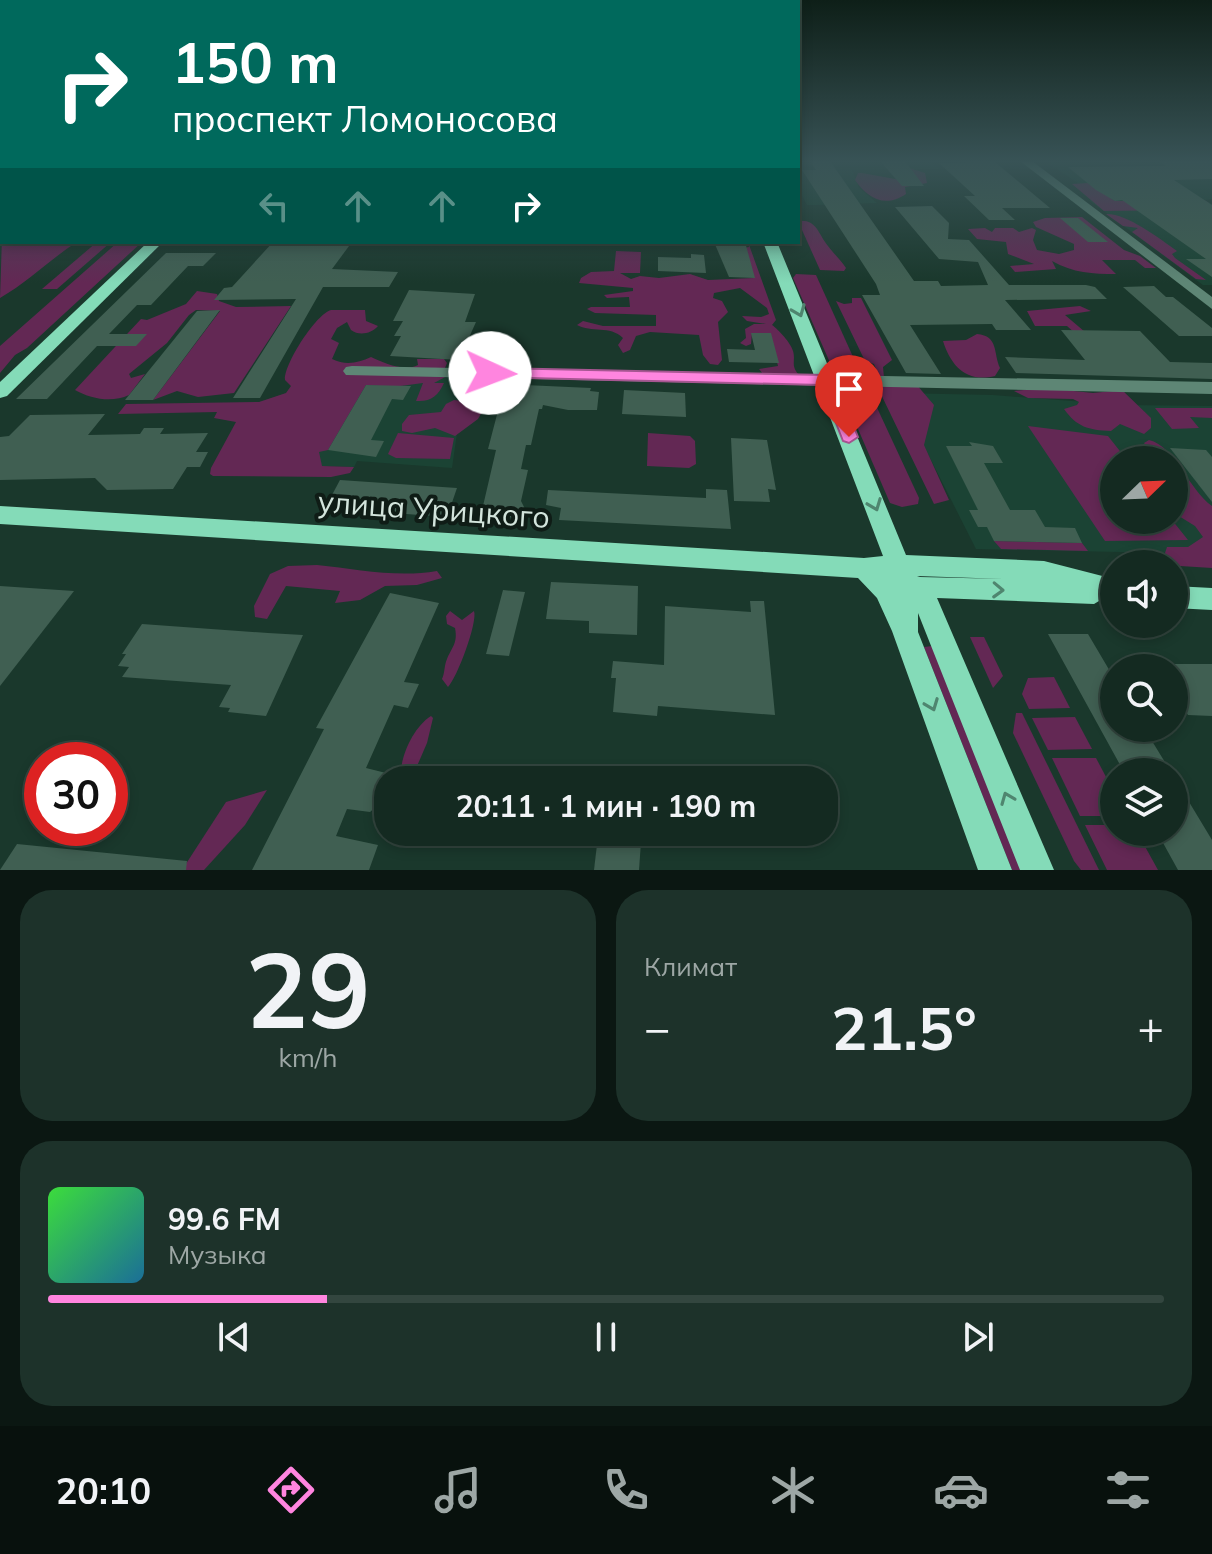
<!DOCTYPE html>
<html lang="ru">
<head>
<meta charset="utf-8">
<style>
	:root { --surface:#142a21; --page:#1d322a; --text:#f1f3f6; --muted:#9da7a5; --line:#33463f; --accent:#ff85df }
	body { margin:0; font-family:Mulish,sans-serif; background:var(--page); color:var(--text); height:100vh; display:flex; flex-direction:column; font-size:30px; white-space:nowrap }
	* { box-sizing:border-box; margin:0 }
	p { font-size:26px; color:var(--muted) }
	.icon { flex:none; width:44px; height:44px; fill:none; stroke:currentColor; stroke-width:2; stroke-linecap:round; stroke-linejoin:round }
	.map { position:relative; height:870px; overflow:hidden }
	.side { display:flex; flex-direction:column; gap:20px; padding:20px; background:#0b1712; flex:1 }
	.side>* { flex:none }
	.hud { position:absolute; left:0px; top:0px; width:800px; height:244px; box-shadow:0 4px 12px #0003,0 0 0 2px var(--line); background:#00695c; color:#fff; overflow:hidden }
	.needle { width:52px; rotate:67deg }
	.tools { position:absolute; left:1100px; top:446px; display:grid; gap:16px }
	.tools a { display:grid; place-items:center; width:88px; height:88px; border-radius:50%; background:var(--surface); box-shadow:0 4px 12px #0003,0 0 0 2px var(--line); font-size:40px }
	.speed { position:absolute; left:24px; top:742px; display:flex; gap:16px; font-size:40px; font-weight:700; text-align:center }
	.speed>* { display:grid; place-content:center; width:104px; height:104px; border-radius:50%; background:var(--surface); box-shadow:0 4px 12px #0003,0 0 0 2px var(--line); line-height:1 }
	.speed .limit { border:12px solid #d22; background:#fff; color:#111 }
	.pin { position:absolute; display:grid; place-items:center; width:68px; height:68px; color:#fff; margin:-82px -34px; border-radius:50% 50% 50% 0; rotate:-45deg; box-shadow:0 0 8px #0007 }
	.pin .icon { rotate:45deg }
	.me { position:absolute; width:88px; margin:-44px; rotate:92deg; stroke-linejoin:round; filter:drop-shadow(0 0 6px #0008) }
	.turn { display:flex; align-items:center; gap:28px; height:168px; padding:0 40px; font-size:36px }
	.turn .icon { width:104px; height:104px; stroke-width:2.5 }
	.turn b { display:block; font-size:56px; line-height:68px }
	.lanes { display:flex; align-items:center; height:76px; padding:0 40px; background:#0003; justify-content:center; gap:40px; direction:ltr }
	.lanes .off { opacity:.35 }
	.big { font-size:60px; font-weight:700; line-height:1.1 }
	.side .card { flex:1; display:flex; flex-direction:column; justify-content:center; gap:12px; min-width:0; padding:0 28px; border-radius:32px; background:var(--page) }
	.side .dial { align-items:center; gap:0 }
	.dial b { font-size:104px; line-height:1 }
	.song { display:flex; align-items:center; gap:24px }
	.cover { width:96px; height:96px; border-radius:12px; background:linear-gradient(135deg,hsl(120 70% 55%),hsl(200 70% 35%)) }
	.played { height:8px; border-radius:4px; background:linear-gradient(90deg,var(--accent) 25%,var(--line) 25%) }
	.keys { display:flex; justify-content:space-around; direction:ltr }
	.heat { display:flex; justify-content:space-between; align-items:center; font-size:44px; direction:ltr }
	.side .tiles { flex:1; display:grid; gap:20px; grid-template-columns:1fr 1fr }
	.card:last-child { grid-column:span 2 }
	.trip { position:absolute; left:374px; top:766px; width:464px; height:80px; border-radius:32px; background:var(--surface); box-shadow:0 4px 12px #0003,0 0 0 2px var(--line); font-weight:700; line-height:80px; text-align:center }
	.tabs { display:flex; height:128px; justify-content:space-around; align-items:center; background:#08110d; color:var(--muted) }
	.tabs .icon { width:56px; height:56px }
	.tabs .selected { color:var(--accent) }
	.tabs b { font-size:36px; color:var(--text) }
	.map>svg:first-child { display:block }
	.built { fill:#1b4334; fill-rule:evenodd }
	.green { fill:#632854 }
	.building { fill:#405f52 }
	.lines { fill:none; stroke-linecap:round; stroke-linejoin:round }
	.minor { fill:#5e8675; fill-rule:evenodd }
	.major { fill:#84dbb8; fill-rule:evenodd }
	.oneway { stroke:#4f856f }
	.route { fill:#ff85df; stroke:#a65691; stroke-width:2 }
	.labels { text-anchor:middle; stroke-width:8; stroke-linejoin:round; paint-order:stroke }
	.street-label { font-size:30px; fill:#d3e4dc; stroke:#0f1c16 }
</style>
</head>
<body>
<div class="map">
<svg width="1212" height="870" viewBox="0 0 1212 870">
	<rect width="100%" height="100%" fill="#1a382c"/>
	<g class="built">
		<polygon points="798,161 931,161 940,169 852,170 859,188 877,203 817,205 807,205 798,187"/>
		<polygon points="1045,161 1212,161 1212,199 1205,200 1212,204 1212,285 1203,285 1089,200 1102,199"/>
		<polygon points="319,372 472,377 459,419 452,468 357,461 354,467 321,466 262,459"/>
		<path d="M897 393 993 395 1125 405 1212 406V554L976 549ZM1114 460H1174V520H1114Z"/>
	</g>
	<g class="green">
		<path d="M906 167 925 173 927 183 905 187 906 194C884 209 867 197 855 180L858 173H862L906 181Z"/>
		<polygon points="1088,183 1115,201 1204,200 1209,203 1185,201 1184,210 1104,211 1072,184"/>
		<path d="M1106 214C1126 213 1159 238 1177 251L1172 254 1175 258 1206 280 1196 279 1132 232 1138 228 1123 226Z"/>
		<path d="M1082 217 1124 250 1140 256 1156 268H1145L1135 260H1102L1116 274C1093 274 1073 273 1052 261L1056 269 1015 272 1010 266 1034 264 1008 254 1006 242 977 239 968 229 985 228 992 232 995 228H1013L1019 232 1032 228 1036 230 1033 240 1037 250 1059 254 1074 250V244L1036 227 1033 222 1045 218Z"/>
		<path d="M798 221C817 219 818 234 828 246 834 254 840 259 846 268L844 271 820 270Z"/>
		<path d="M2 237V242H77C49 260 28 282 0 298Z"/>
		<polygon points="97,242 111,242 57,289 42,289"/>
		<polygon points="118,242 142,242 27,348 15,355 0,373 0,346"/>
		<path d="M748 242 776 320 772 325C778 329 791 343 793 351 796 361 790 365 799 375L763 374 759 369 778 366 770 333H752L751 344 746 346 740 343 746 338 745 329 754 324H766L747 321 742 316 761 317 769 314 767 308 740 288 714 293 713 298 722 301 728 312 718 322 722 360 718 365 710 364 703 355 699 335 650 332 636 336 630 350 623 353 618 345 623 338C610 325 591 333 577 325L583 321 603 326H656V315L595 313 587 309 591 307H630L629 297 607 298 604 295 633 291V288L579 283 581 278 591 272 614 271 616 251 641 252 640 273H620L631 279 640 276 659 278 690 274 708 280 754 278 738 249 749 247Z"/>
		<polygon points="796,274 816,275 859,370 841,370 831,365 793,278"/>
		<path d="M197 291 217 294 219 301 236 307 291 306 234 393 198 397 177 391 153 400 220 311 196 310 189 315 167 343 129 374 131 378 145 374 129 395C112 403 91 399 75 390L141 319 147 320 186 304Z"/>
		<polygon points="852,298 861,298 892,360 883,367 884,378 880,378 874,364 865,361 836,301 844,304 852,303"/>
		<polygon points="1080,306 1091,311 1065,315 1085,332 1076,334 1067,326 1035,326 1027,311"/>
		<path d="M331 310H365L366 321 378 326C371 334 359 336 351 330L347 322 337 328 331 339 339 343 332 359C346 366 358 363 371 357 384 363 404 372 418 365L417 359H444L447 363 445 368 447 376 434 383H444C438 396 431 402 416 401L423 383 393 387 366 385 328 450 319 452 322 466 354 467 350 473 331 477 213 476 210 474 211 468 236 422 214 418 217 412 118 414 126 404 259 402 286 393 291 386 285 380C284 364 316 314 331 310Z"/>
		<path d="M977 334C999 336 993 353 1000 368L995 376C966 383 951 366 943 341L966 340Z"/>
		<polygon points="866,384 919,498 918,504 902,507 890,503 842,392 848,385"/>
		<polygon points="876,384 916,384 934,405 924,445 949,500 934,504"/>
		<path d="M1045 388 1093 393 1122 390 1151 418V428L1144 434 1120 424 1111 431C1088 430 1077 427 1064 409L1077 405 1079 402 1073 399 1028 398 1014 391Z"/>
		<polygon points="454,400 463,401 482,412 478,419 455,436 435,428 412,433 402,431 402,424 409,415 441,412 446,404"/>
		<polygon points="1155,408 1212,408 1212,418 1190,417 1199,428 1172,429"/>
		<polygon points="1028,426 1108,436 1127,460 1114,460 1114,520 1172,520 1188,540 1105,541"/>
		<polygon points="398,433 454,438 450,459 396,458 388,454"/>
		<polygon points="648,433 690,436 695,441 696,464 689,468 647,466"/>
		<path d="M1149 440C1175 446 1189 490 1212 506V568L1180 566 1164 556 1167 547H1188L1203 537 1195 526 1174 513V460H1156L1144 443Z"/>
		<polygon points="994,541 1082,543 1088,551 1001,549"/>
		<path d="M317 565C357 569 397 578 437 571L442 578 417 585 385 586 360 600 335 603 340 591 286 586 267 619 255 617 254 606 270 574 288 566Z"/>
		<path d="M450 611 462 620 474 611C478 622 457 678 448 687L442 679C445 672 444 666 447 659 452 647 458 643 455 628L447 624 446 616Z"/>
		<polygon points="970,637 984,637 1003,676 993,688"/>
		<polygon points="932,646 1022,870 1012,870 924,647"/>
		<polygon points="1054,677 1070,708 1029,709 1022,694 1028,678"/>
		<polygon points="1016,713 1022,713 1099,870 1081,870 1074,861 1013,733"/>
		<path d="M431 716 433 718 427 743 414 773 407 776 401 771C402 752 415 726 431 716Z"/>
		<polygon points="1075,717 1092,749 1048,750 1032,718"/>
		<polygon points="1052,758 1096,758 1114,792 1114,816 1080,816"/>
		<polygon points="267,790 245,825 204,870 182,870 226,802"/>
		<polygon points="1085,825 1114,825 1114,832 1137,832 1158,870 1107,870"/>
	</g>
	<g class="building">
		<polygon points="810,161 830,161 914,281 938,281 941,286 988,285 978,262 939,259 895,207 932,206 949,223 948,239 969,240 1009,285 1086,285 1095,287 1107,299 1005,300 1031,330 996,330 992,324 910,325 941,374 906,373 862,295 880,295 876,284 802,170 816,170"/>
		<polygon points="880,161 905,161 924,186 902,186"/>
		<polygon points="1158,161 1212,161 1212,179 1174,180 1212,205 1212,277 1186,259 1206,259 1122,200 1115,201 1096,190 1068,167 1166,166"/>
		<polygon points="995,162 1050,208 1002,208 1015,220 989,220 964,196 975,196 939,163"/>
		<polygon points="1060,218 1078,218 1108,242 1088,242"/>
		<polygon points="273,242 352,242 332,269 398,272 389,287 323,287 260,398 233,398 296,299 214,300 224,288 232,287"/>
		<polygon points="714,242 745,242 755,278 729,277"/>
		<polygon points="166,253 216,253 203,266 188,266 151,305 137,305 109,334 147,334 136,346 97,346 47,399 16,399"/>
		<polygon points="691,254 704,255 706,273 658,271 658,257 691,258"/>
		<polygon points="1154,286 1166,297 1173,297 1212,328 1212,336 1179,336 1123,287"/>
		<polygon points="409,290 475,294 465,322 476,322 459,360 390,356 401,336 394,336 403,321 393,321"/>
		<polygon points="220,310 153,400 125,400 197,311"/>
		<polygon points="1061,330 1140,331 1170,362 1212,363 1212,379 1016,373 1005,357 1085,360"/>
		<polygon points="751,333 771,333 779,363 729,362 727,349 755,350"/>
		<polygon points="505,384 591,388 590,391 599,392 597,410 568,410 543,405 542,409 539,409 531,445 526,445 521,469 528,470 521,501 525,509 517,521 501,512 499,520 477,519 483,506 496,450 488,449"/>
		<polygon points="366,385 411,386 403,400 392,399 371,440 384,441 376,457 328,450"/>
		<polygon points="624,390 685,393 686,417 622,414"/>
		<polygon points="105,414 88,435 140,434 144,428 164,428 160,434 208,433 196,452 208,452 200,467 187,467 173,489 107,490 95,478 0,480 0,437 9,436 30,415"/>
		<polygon points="731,438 767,440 776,490 768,489 770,502 734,501"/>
		<polygon points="969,442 993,446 1003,463 984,463 1010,510 1035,510 1045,527 1075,528 1082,543 994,541 987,527 978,527 969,510 978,510 946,446 972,446"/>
		<polygon points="1170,448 1206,450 1212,457 1212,502"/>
		<polygon points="340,480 457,488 447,517 325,508"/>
		<polygon points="706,489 727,490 731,529 559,520 561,508 546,505 548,490 706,498"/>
		<polygon points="551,582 638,586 637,635 589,633 589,621 546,619"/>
		<polygon points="0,586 74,591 0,686"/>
		<polygon points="503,590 525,592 509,656 486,654"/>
		<polygon points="390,593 439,603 404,682 419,684 408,708 394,705 366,768 386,773 388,791 385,799 370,812 347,809 336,836 378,845 369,870 252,870 324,729 316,728"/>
		<polygon points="750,601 764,601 775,715 658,706 657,716 613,712 616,678 611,678 613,661 664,665 665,606 751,612"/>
		<polygon points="142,624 268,633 303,635 266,716 228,712 230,708 219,707 231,685 122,677 129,667 118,666 126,654 122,654"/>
		<polygon points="1048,634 1088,634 1114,678 1114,728 1144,728 1171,772 1124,772"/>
		<polygon points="1174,664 1212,664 1212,716 1188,715 1174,693"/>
		<polygon points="1174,777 1212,840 1212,870 1178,870 1157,832 1174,832"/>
		<polygon points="598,836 641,842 639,870 594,870"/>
		<polygon points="17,844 187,861 186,870 0,870"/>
	</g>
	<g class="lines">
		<g class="minor">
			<polygon points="1020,161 1032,161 1212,297 1212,309"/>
			<polygon points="352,366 1212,382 1212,394 346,375 343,371 346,367"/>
		</g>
		<g class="major">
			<polygon points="148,242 163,242 7,396 0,398 0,382"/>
			<path d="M763 242H777L906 555 1044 561 1114 579V601L1104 598 1094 604 937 598 1054 870H1020L918 613V632L1012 870H978L892 631 877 598 858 578 0 524V506L864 558 883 556ZM917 576 1005 579 920 577Z"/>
			<polygon points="1174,586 1212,588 1212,610 1174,608"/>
		</g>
	</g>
	<defs><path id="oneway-chevron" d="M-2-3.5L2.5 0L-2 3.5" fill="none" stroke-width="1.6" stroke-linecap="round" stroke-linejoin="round" transform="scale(2)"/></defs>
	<g class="oneway">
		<use href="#oneway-chevron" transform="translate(799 311) rotate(68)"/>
		<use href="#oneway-chevron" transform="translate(875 505) rotate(69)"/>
		<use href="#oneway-chevron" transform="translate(998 590) rotate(2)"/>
		<use href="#oneway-chevron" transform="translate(932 705) rotate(69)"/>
		<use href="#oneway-chevron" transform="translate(1007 798) rotate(-112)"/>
	</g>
	<linearGradient id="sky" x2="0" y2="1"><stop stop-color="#0e1f18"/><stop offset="0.57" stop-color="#385356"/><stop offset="1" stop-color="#385356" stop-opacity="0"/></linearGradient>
	<rect width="1212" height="283" fill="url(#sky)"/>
	<polygon class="route" points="490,368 827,375 835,380 858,437 849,443 843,441 821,385 484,377 481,373"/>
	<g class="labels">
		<g class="street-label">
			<text transform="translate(434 510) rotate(4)" y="10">улица Урицкого</text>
		</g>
	</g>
</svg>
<div class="tools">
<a><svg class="needle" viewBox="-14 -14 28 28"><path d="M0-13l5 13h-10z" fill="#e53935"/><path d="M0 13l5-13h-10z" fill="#9da7a5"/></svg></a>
<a><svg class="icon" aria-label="sound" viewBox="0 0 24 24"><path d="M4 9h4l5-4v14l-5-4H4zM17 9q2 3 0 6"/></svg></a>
<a><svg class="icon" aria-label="search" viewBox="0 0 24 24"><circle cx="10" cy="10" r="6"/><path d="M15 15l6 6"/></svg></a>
<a><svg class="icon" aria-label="layers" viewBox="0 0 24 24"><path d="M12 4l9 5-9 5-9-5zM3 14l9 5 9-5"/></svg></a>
</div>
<div class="speed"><div class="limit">30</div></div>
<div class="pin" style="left:849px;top:437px;background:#d93025"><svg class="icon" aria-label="arrive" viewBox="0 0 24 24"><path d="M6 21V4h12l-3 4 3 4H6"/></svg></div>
<svg class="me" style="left:490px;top:373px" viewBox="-20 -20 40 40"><circle r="19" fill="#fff"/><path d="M0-13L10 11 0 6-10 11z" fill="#ff85df"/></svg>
<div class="trip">20:11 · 1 мин · 190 m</div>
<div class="hud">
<div class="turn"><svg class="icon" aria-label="right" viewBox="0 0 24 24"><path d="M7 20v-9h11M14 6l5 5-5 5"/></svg><div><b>150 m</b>проспект Ломоносова</div></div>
<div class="lanes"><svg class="icon off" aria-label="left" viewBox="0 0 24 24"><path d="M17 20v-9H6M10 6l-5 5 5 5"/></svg><svg class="icon off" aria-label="ahead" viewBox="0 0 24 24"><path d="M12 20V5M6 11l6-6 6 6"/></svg><svg class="icon off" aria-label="ahead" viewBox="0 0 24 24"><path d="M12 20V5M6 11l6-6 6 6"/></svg><svg class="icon" aria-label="right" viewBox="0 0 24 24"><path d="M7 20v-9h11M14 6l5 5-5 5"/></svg></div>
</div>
</div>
<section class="side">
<div class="tiles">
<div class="card dial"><b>29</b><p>km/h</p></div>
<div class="card"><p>Климат</p>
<div class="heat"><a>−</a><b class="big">21.5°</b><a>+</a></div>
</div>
<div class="card">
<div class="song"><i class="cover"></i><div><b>99.6 FM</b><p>Музыка</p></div></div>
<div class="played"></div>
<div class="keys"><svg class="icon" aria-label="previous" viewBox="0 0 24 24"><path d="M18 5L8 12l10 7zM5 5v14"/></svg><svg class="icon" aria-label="pause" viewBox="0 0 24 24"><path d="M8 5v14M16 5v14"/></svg><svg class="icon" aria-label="next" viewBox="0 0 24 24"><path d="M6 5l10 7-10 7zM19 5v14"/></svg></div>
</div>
</div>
</section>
<nav class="tabs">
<b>20:10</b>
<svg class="icon selected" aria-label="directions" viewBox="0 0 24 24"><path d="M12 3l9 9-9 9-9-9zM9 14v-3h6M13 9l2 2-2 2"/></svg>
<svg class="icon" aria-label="music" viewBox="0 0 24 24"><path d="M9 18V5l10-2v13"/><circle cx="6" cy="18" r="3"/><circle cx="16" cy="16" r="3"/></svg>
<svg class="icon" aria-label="phone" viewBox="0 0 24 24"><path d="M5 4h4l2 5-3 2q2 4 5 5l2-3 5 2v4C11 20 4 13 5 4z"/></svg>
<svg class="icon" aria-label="climate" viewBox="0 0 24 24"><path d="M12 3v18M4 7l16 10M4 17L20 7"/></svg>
<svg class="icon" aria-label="car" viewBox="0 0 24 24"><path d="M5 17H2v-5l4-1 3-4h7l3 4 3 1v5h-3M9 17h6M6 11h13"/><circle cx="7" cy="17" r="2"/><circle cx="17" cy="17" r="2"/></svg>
<svg class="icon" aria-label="filters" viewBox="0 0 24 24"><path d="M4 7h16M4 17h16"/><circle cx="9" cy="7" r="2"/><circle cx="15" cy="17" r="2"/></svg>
</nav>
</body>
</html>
